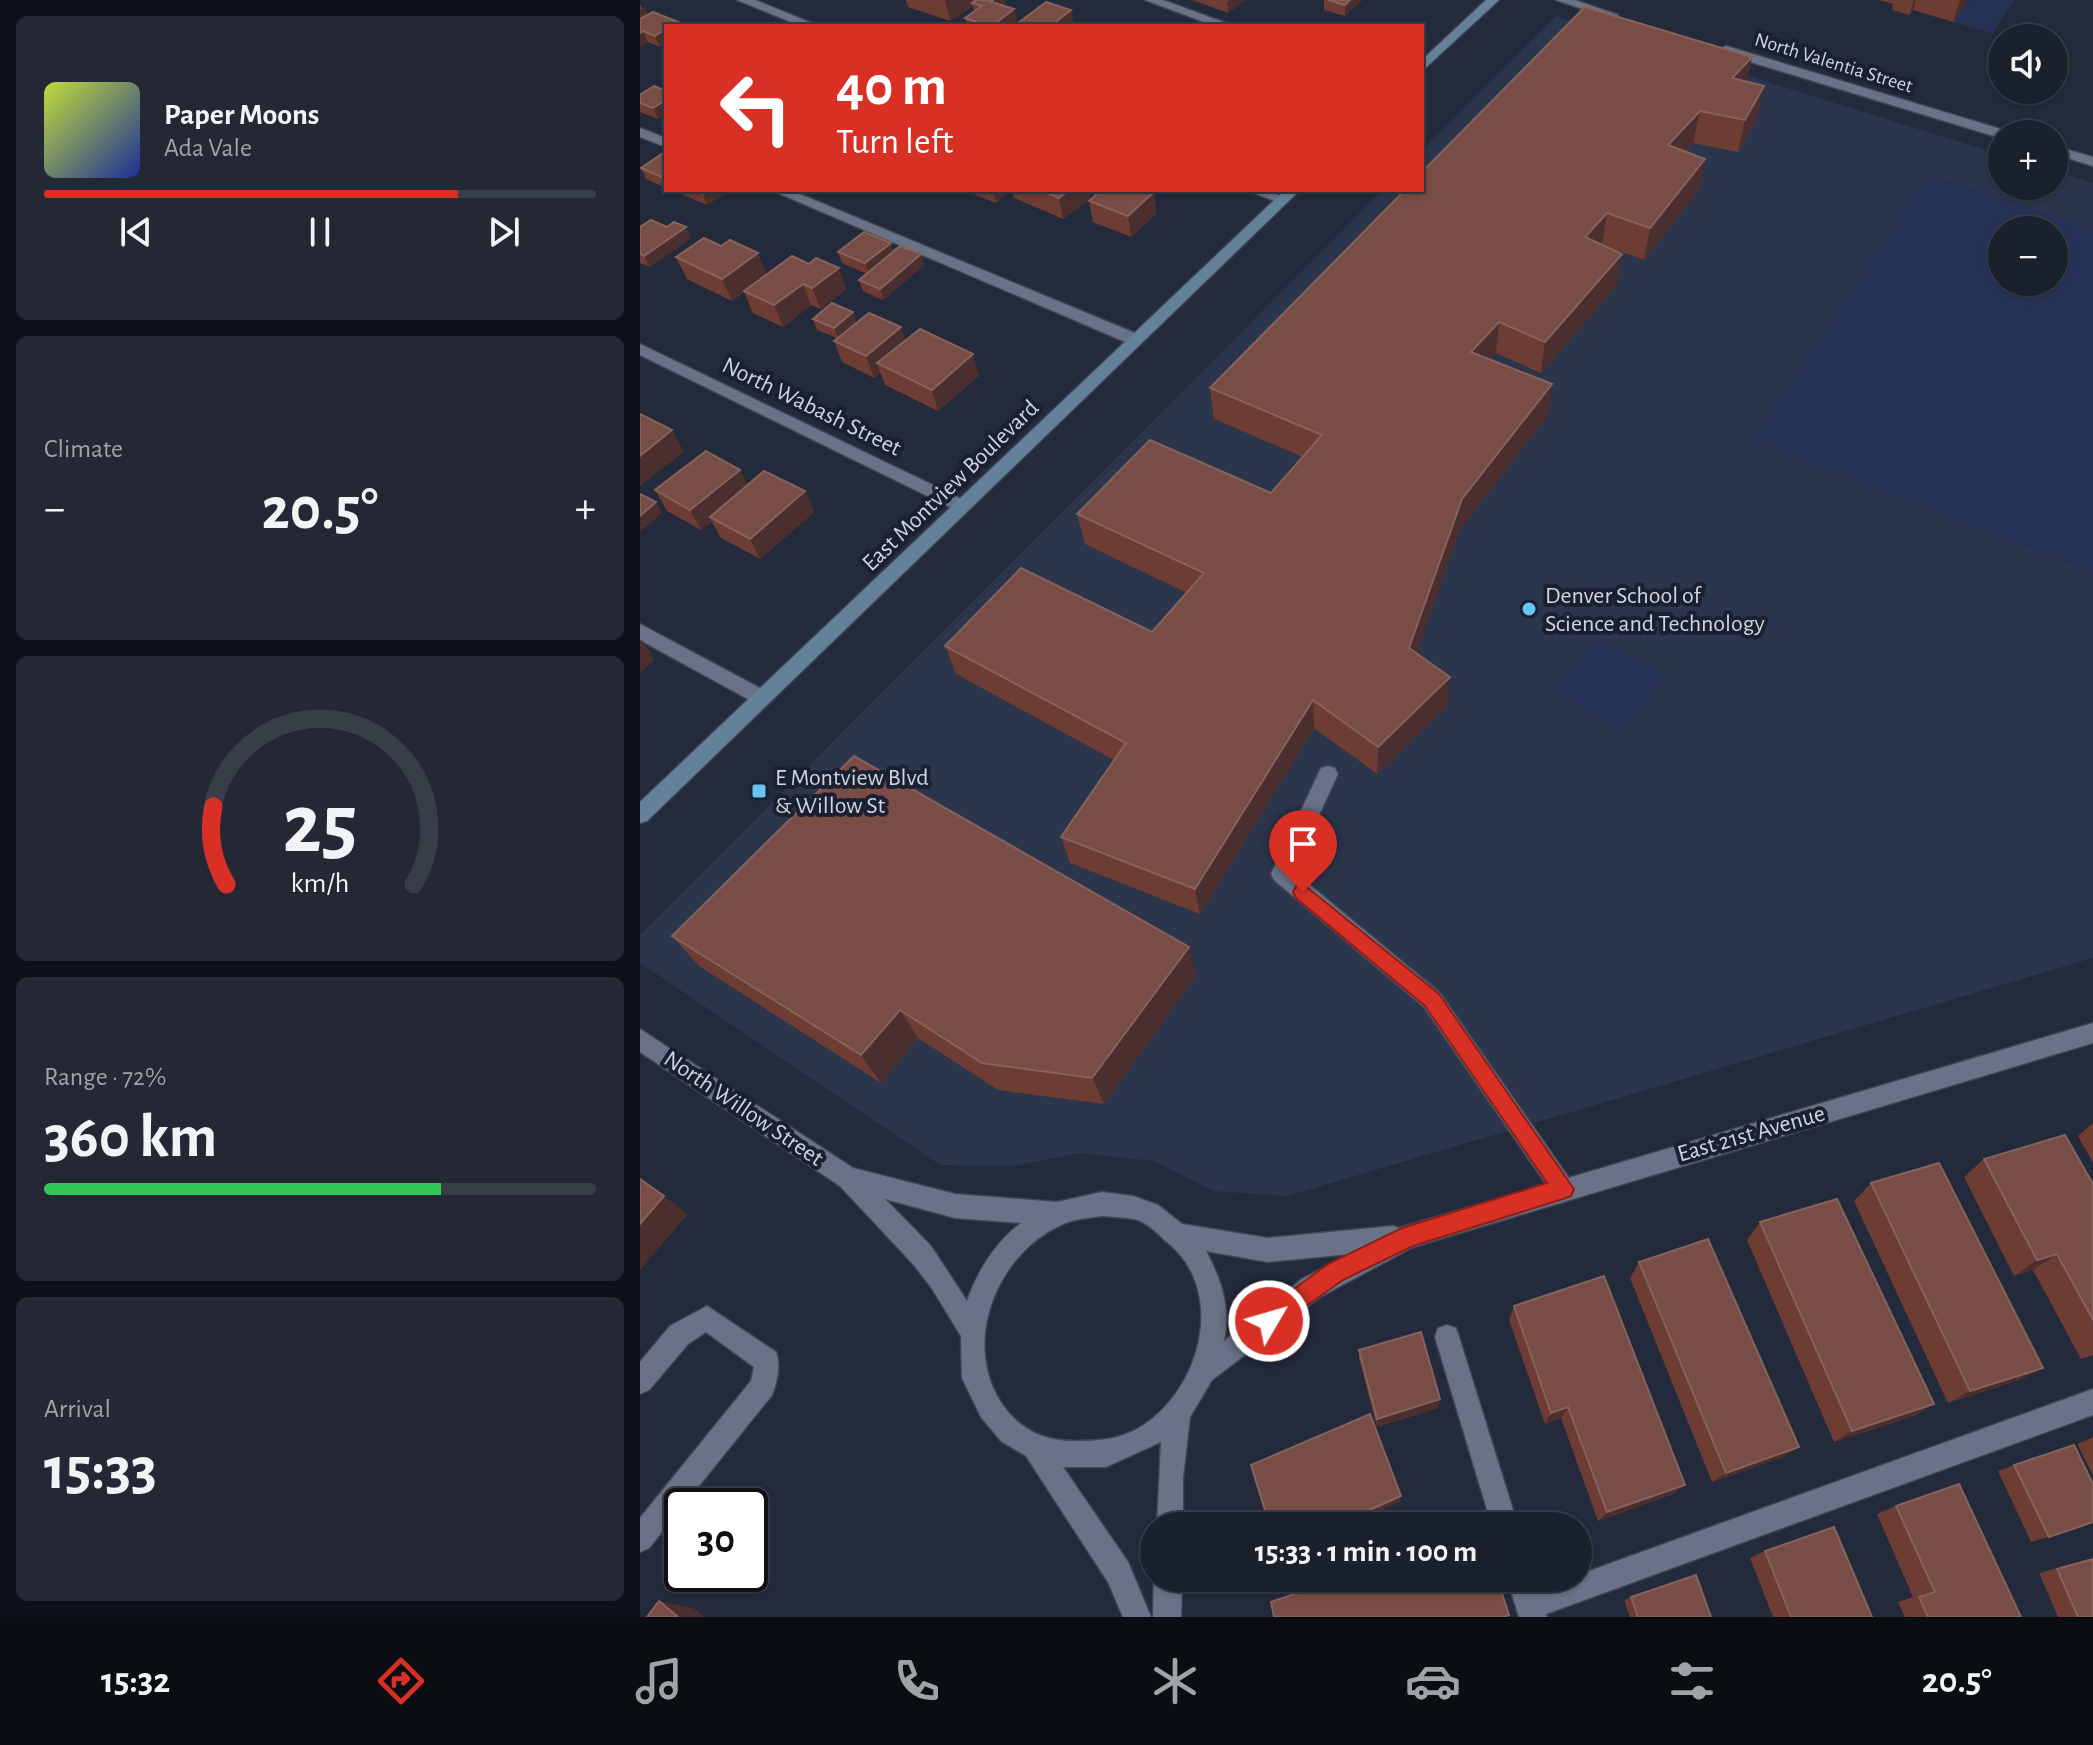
<!DOCTYPE html>
<html lang="en">
<head>
<meta charset="utf-8">
<style>
	:root { --surface:#1a202c; --page:#232834; --text:#f1f3f6; --muted:#9fa3a9; --line:#383e48; --accent:#d93025 }
	body { margin:0; font-family:"Alegreya Sans",sans-serif; background:var(--page); color:var(--text); height:100vh; display:flex; flex-direction:column; font-size:30px; white-space:nowrap }
	* { box-sizing:border-box; margin:0 }
	p { font-size:26px; color:var(--muted) }
	.icon { flex:none; width:44px; height:44px; fill:none; stroke:currentColor; stroke-width:2; stroke-linecap:round; stroke-linejoin:round }
	.map { position:relative; flex:1; overflow:hidden }
	.sheet { display:flex; flex-direction:column; gap:16px; padding:16px; background:#0e1218; width:640px }
	.sheet>* { flex:none }
	.hud { position:absolute; left:24px; top:24px; width:760px; height:168px; border-radius:0px; box-shadow:0 2px 6px #0004,0 0 0 2px var(--line); background:#d93025; color:#fff; overflow:hidden }
	.controls { position:absolute; left:1348px; top:24px; display:grid; gap:16px }
	.controls a { display:grid; place-items:center; width:80px; height:80px; border-radius:50%; background:var(--surface); box-shadow:0 2px 6px #0004,0 0 0 2px var(--line); font-size:40px }
	.speed { position:absolute; left:24px; top:1488px; display:flex; gap:16px; font-size:40px; font-weight:700; text-align:center }
	.speed>* { display:grid; place-content:center; width:104px; height:104px; border-radius:50%; background:var(--surface); box-shadow:0 2px 6px #0004,0 0 0 2px var(--line); line-height:1 }
	.speed .limit { border:4px solid #111; border-radius:12px; background:#fff; color:#111 }
	.pin { position:absolute; display:grid; place-items:center; width:68px; height:68px; color:#fff; margin:-82px -34px; border-radius:50% 50% 50% 0; rotate:-45deg; box-shadow:0 0 8px #0007 }
	.pin .icon { rotate:45deg }
	.me { position:absolute; width:88px; margin:-44px; rotate:52deg; stroke-linejoin:round; filter:drop-shadow(0 0 6px #0008) }
	.turn { display:flex; align-items:center; gap:28px; height:168px; padding:0 40px; font-size:36px }
	.turn .icon { width:104px; height:104px; stroke-width:2.5 }
	.turn b { display:block; font-size:56px; line-height:68px }
	.big { font-size:60px; font-weight:700; line-height:1.1 }
	.sheet .tile { flex:1; display:flex; flex-direction:column; justify-content:center; gap:12px; min-width:0; padding:0 28px; border-radius:12px; background:var(--page) }
	.sheet .dial { align-items:center; gap:0 }
	.dial svg { height:208px; overflow:visible; fill:none; stroke:var(--line); stroke-width:7; stroke-linecap:round; text-anchor:middle }
	.dial text { fill:var(--text); stroke:none }
	.song { display:flex; align-items:center; gap:24px }
	.cover { width:96px; height:96px; border-radius:12px; background:linear-gradient(135deg,hsl(70 70% 55%),hsl(230 70% 35%)) }
	.played { height:8px; border-radius:4px; background:linear-gradient(90deg,var(--accent) 75%,var(--line) 75%) }
	.keys { display:flex; justify-content:space-around; direction:ltr }
	.heat { display:flex; justify-content:space-between; align-items:center; font-size:44px; direction:ltr }
	.charge { height:12px; border-radius:6px; background:linear-gradient(90deg,#34c759 72%,var(--line) 0) }
	.trip { position:absolute; left:500px; top:1512px; width:452px; height:80px; border-radius:40px; background:var(--surface); box-shadow:0 2px 6px #0004,0 0 0 2px var(--line); font-weight:700; line-height:80px; text-align:center }
	.tabs { display:flex; height:128px; justify-content:space-around; align-items:center; background:#0a0d12; color:var(--muted) }
	.tabs .icon { width:56px; height:56px }
	.tabs .current { color:var(--accent) }
	.tabs b { font-size:36px; color:var(--text) }
	main { display:flex; flex:1; min-height:0 }
	.map>svg:first-child { display:block }
	.built { fill:#2b354b; fill-rule:evenodd }
	.green { fill:#263356; fill-rule:evenodd }
	.lines { fill:none; stroke-linecap:round; stroke-linejoin:round }
	.service-casing { stroke:#404553; stroke-width:3 }
	.minor-casing { stroke:#404553; stroke-width:3 }
	.secondary-casing { stroke:#404553; stroke-width:3 }
	.service { fill:#697286; fill-rule:evenodd }
	.minor { fill:#697286; fill-rule:evenodd }
	.secondary { fill:#64819a; fill-rule:evenodd }
	.wall { fill:#6d3c32 }
	.shaded-wall { fill:#4b2e2e }
	.building { fill:#784d45; stroke:#86625d; stroke-width:2 }
	.route { fill:#d93025; stroke:#8d1f18; stroke-width:2 }
	.poi-dot { fill:#67c4ef; stroke:#1a2031; stroke-width:3 }
	.labels { text-anchor:middle; stroke-width:8; stroke-linejoin:round; paint-order:stroke }
	.far-street-label { font-size:20px; fill:#d0d5e0; stroke:#1a2031 }
	.street-label { font-size:24px; fill:#d0d5e0; stroke:#1a2031 }
	.poi-label { font-size:24px; fill:#d0d5e0; stroke:#1a2031; text-anchor:start }
</style>
</head>
<body>
<main>
<section class="sheet">
<div class="tile">
<div class="song"><i class="cover"></i><div><b>Paper Moons</b><p>Ada Vale</p></div></div>
<div class="played"></div>
<div class="keys"><svg class="icon" aria-label="previous" viewBox="0 0 24 24"><path d="M18 5L8 12l10 7zM5 5v14"/></svg><svg class="icon" aria-label="pause" viewBox="0 0 24 24"><path d="M8 5v14M16 5v14"/></svg><svg class="icon" aria-label="next" viewBox="0 0 24 24"><path d="M6 5l10 7-10 7zM19 5v14"/></svg></div>
</div>
<div class="tile"><p>Climate</p>
<div class="heat"><a>−</a><b class="big">20.5°</b><a>+</a></div>
</div>
<div class="tile dial"><svg viewBox="0 0 100 80">
<path d="M14 69A42 42 0 1 1 86 69"/>
<path d="M14 69A42 42 0 0 1 9 39" stroke="#d93025"/>
<text x="50" y="56" font-size="32" font-weight="700">25</text>
<text x="50" y="72" font-size="11">km/h</text>
</svg></div>
<div class="tile"><p>Range · 72%</p><b class="big">360 km</b><div class="charge"></div></div>
<div class="tile"><p>Arrival</p><b class="big">15:33</b></div>
</section>
<div class="map">
<svg width="1453" height="1617" viewBox="0 0 1453 1617">
	<rect width="100%" height="100%" fill="#232a3b"/>
	<path class="built" d="M916 16 1362 155V186H1414V171L1453 183V958L647 1196 573 1191 513 1161 440 1153 373 1166 300 1165 0 963V935L743 190H782V151ZM1362 230H1414V282H1362Z"/>
	<g class="green">
		<polygon points="1329,0 1374,0 1352,33 1313,22"/>
		<path d="M1287 174 1453 228V573L1111 440ZM1362 230H1414V282H1362Z"/>
		<polygon points="957,639 1027,677 983,730 912,690"/>
	</g>
	<g class="lines">
		<g class="service-casing">
			<g id="service">
				<polygon points="505,0 523,0 594,26 575,26"/>
				<polygon points="0,128 26,138 26,147 0,137"/>
				<polygon points="131,190 150,190 502,336 504,340 496,345 490,344"/>
				<polygon points="0,624 129,693 131,698 129,703 115,703 0,640"/>
				<polygon points="688,766 695,768 698,774 653,871 800,993 931,1181 935,1189 931,1197 923,1201 915,1197 784,1007 634,880 631,874 681,768"/>
				<path d="M67 1306 136 1352C141 1366 137 1382 132 1395L9 1548 0 1552V1518L111 1381 114 1367 66 1332 48 1344 9 1390 0 1394V1362L30 1326Z"/>
				<polygon points="807,1325 816,1328 819,1337 878,1526 852,1526 795,1337 798,1328"/>
				<polygon points="1453,1389 1453,1415 906,1614 907,1617 879,1617 867,1578 895,1578 898,1589 938,1578 938,1575"/>
			</g>
		</g>
		<g class="minor-casing">
			<g id="minor">
				<polygon points="97,0 115,0 179,26 161,26"/>
				<polygon points="916,0 935,0 978,15 972,19"/>
				<polygon points="1086,46 1367,131 1369,134 1357,137 1081,53 1079,50"/>
				<polygon points="1414,146 1453,157 1453,166 1414,154"/>
				<polygon points="607,190 628,190 649,200 642,204"/>
				<polygon points="0,344 328,502 331,506 328,510 316,510 0,355"/>
				<path d="M1453 1023V1043L773 1247 680 1297 572 1380 550 1417 543 1477V1526H517L521 1442 466 1467H423L488 1562 511 1617H483L468 1582 386 1456 361 1441 341 1417 322 1378 321 1336 291 1287 273 1264 200 1186 0 1052V1029L213 1168 315 1194 417 1202 462 1192 493 1196 518 1205 542 1224 628 1238 753 1226 759 1228ZM245 1199 315 1218 381 1223C355 1243 338 1270 327 1301L291 1246ZM462 1216C474 1217 487 1217 498 1220 509 1224 519 1235 527 1242 588 1291 561 1391 499 1428 478 1440 457 1441 434 1441 404 1441 380 1430 362 1404 321 1343 356 1255 421 1225 433 1219 449 1218 462 1216ZM566 1251 628 1262 710 1254 662 1279 584 1341C591 1308 581 1279 566 1251Z"/>
				<polygon points="514,1578 542,1578 541,1617 513,1617"/>
			</g>
		</g>
		<g class="secondary-casing">
			<g id="secondary">
				<polygon points="846,0 859,0 782,71 782,60"/>
				<polygon points="645,190 660,190 7,821 0,823 0,802"/>
			</g>
		</g>
		<use href="#service" class="service"/>
		<use href="#minor" class="minor"/>
		<use href="#secondary" class="secondary"/>
	</g>
	<g class="wall">
		<polygon points="266,0 364,0 365,4 363,6 374,9 377,20 369,26 327,26 325,18 334,12 333,6 310,21 268,7"/>
		<polygon points="552,0 605,0 588,13"/>
		<polygon points="684,0 722,0 705,16 684,10"/>
		<polygon points="1239,0 1328,0 1313,22 1273,10 1269,15 1252,10 1253,4"/>
		<polygon points="0,5 8,15 26,26 26,50 24,44 20,47 8,42 0,47"/>
		<polygon points="1107,82 1117,118 1098,152 1053,143 1045,152 1065,159 1059,190 1004,260 965,246 977,285 901,373 856,353 850,360 912,384 908,415 820,529 776,653 808,705 737,774 674,728 560,914 430,863 421,837 474,760 316,674 305,646 512,632 547,593 445,544 437,514 631,493 663,457 574,419 570,388"/>
		<polygon points="14,86 18,119 0,112 0,103"/>
		<polygon points="26,151 26,188 6,179 1,168"/>
		<polygon points="38,190 90,190 67,205 39,193"/>
		<polygon points="323,190 371,190 356,203"/>
		<polygon points="372,190 449,190 450,198 423,219 374,198"/>
		<polygon points="449,201 517,213 491,237 453,222"/>
		<polygon points="0,227 46,227 51,238 10,267 0,263"/>
		<polygon points="81,246 118,253 126,274 169,264 199,268 206,289 181,309 171,305 143,327 113,313 104,292 92,301 47,279 36,257"/>
		<polygon points="198,252 254,252 281,254 284,265 243,300 223,291 219,280 227,274 202,263"/>
		<polygon points="173,319 217,322 266,340 339,376 298,411 245,385 240,372 234,378 202,362 194,341 197,338 177,330"/>
		<polygon points="100,470 107,485 165,491 174,512 120,559 81,538 72,522 61,530 27,511 15,490"/>
		<polygon points="32,936 549,947 555,977 464,1104 358,1090 278,1038 241,1083 59,966"/>
		<polygon points="1453,1123 1453,1163 1438,1136"/>
		<polygon points="1344,1159 1453,1184 1453,1355 1441,1359 1393,1270 1374,1276 1324,1177"/>
		<polygon points="1231,1183 1403,1368 1379,1380 1308,1403 1214,1201"/>
		<polygon points="1120,1222 1294,1404 1274,1416 1194,1442 1107,1240"/>
		<polygon points="999,1262 1159,1447 1143,1457 1072,1482 990,1278"/>
		<polygon points="874,1306 1045,1485 1033,1494 958,1521 921,1418 905,1424 869,1320"/>
		<polygon points="719,1350 798,1408 737,1427 719,1359"/>
		<polygon points="1453,1437 1453,1475 1437,1444"/>
		<polygon points="1374,1465 1409,1537 1391,1542 1358,1471"/>
		<polygon points="1256,1506 1381,1617 1265,1617 1258,1602 1273,1597 1237,1514"/>
		<polygon points="1125,1551 1232,1617 1133,1617 1110,1558"/>
		<polygon points="1453,1558 1453,1617 1418,1617 1399,1573"/>
		<polygon points="991,1597 1071,1617 990,1617 984,1600"/>
	</g>
	<g class="shaded-wall">
		<polygon points="305,0 341,0 332,3 333,6 310,21"/>
		<polygon points="353,0 364,0 365,4 354,12 351,2"/>
		<polygon points="590,0 605,0 588,13 587,2"/>
		<polygon points="710,0 722,0 705,16 705,5"/>
		<polygon points="1274,0 1276,0 1273,10 1269,15"/>
		<polygon points="1320,0 1328,0 1313,22"/>
		<polygon points="5,7 9,18 0,23 0,10"/>
		<polygon points="374,9 377,20 369,26 352,26"/>
		<polygon points="431,10 434,26 410,26"/>
		<polygon points="26,29 26,43 23,43 24,44 20,47 15,36"/>
		<polygon points="3,31 8,42 0,47 0,33"/>
		<polygon points="1112,57 1105,89 1092,78"/>
		<polygon points="1124,86 1117,118 1098,152 1105,120"/>
		<polygon points="26,100 26,114 18,119 13,108"/>
		<polygon points="1060,111 1053,143 1022,177 1028,145"/>
		<polygon points="1065,159 1059,190 1004,260 1010,228"/>
		<polygon points="69,190 90,190 67,205 63,194"/>
		<polygon points="353,190 371,190 356,203"/>
		<polygon points="429,190 449,190 450,198 423,219 419,198"/>
		<polygon points="514,192 517,213 491,237 488,216"/>
		<polygon points="967,213 962,245 945,237"/>
		<polygon points="46,227 51,238 10,267 4,256"/>
		<polygon points="251,243 254,254 229,274 225,263"/>
		<polygon points="118,253 127,275 92,301 82,279"/>
		<polygon points="281,254 284,265 243,300 240,289"/>
		<polygon points="982,254 977,285 901,373 905,342"/>
		<polygon points="199,268 206,289 181,309 172,288"/>
		<polygon points="163,284 171,305 143,327 134,305"/>
		<polygon points="213,312 217,323 198,339 194,328"/>
		<polygon points="859,322 856,353 829,383 831,352"/>
		<polygon points="261,327 268,349 237,363 240,372 234,378 226,356"/>
		<polygon points="333,354 339,376 298,411 292,390"/>
		<polygon points="912,384 908,415 820,529 768,677 769,648 822,499"/>
		<polygon points="32,430 44,452 0,486 0,456"/>
		<polygon points="100,470 110,491 70,517 72,522 61,530 50,510"/>
		<polygon points="165,491 174,512 120,559 110,539"/>
		<polygon points="16,502 22,513 0,532 0,516"/>
		<polygon points="2,640 15,660 0,673 0,642"/>
		<polygon points="810,677 808,705 737,774 738,747"/>
		<polygon points="673,700 674,728 560,914 555,889"/>
		<polygon points="549,947 555,977 464,1104 452,1078"/>
		<polygon points="260,1010 278,1038 241,1083 221,1055"/>
		<polygon points="24,1196 48,1214 0,1270 0,1224"/>
		<polygon points="1417,1254 1393,1270 1374,1276 1397,1260"/>
		<polygon points="1403,1368 1379,1380 1308,1403 1330,1391"/>
		<polygon points="800,1399 798,1408 737,1427 737,1419"/>
		<polygon points="1294,1404 1274,1416 1194,1442 1212,1431"/>
		<polygon points="928,1407 921,1418 905,1424 911,1413"/>
		<polygon points="1159,1447 1143,1457 1072,1482 1086,1473"/>
		<polygon points="1045,1485 1033,1494 958,1521 967,1512"/>
		<polygon points="761,1496 760,1502 707,1526 694,1526"/>
		<polygon points="19,1601 53,1608 65,1617 38,1617"/>
	</g>
	<g class="building">
		<polygon points="336,0 353,0 351,2 374,9 352,26 348,26 325,18 342,6 332,3"/>
		<polygon points="688,0 710,0 705,5"/>
		<polygon points="406,2 431,10 410,26 374,26"/>
		<polygon points="945,7 1112,57 1092,78 1124,86 1105,120 1060,111 1028,145 1065,159 1010,228 967,213 945,237 982,254 905,342 859,322 831,352 912,384 822,499 769,648 810,677 738,747 673,700 555,889 421,837 486,743 305,646 381,568 512,632 564,573 437,514 510,440 631,493 682,435 570,388 765,190 782,190 782,172"/>
		<polygon points="13,12 38,22 32,26 26,26 26,29 15,36 3,31 0,33 0,19"/>
		<polygon points="14,86 26,91 26,100 13,108 0,103 0,95"/>
		<polygon points="26,151 26,176 24,178 1,168"/>
		<polygon points="53,190 69,190 63,194"/>
		<polygon points="401,190 429,190 419,198"/>
		<polygon points="461,190 510,190 514,192 488,216 449,201"/>
		<polygon points="11,220 27,227 34,222 46,227 4,256 0,254 0,227"/>
		<polygon points="224,232 251,243 225,263 198,252"/>
		<polygon points="64,238 81,246 90,240 118,253 82,279 36,257"/>
		<polygon points="260,246 281,254 240,289 219,280"/>
		<polygon points="152,256 169,264 176,258 199,268 172,288 163,284 134,305 104,291"/>
		<polygon points="192,303 213,312 194,328 173,319"/>
		<polygon points="229,313 261,327 226,356 194,341"/>
		<polygon points="280,329 333,354 292,390 237,363"/>
		<polygon points="0,414 32,430 0,456"/>
		<polygon points="66,451 100,470 50,510 15,490"/>
		<polygon points="124,471 165,491 110,539 70,517"/>
		<polygon points="0,494 16,502 0,516"/>
		<polygon points="214,756 549,947 452,1078 342,1063 260,1010 221,1055 32,936"/>
		<polygon points="1425,1135 1453,1184 1453,1320 1417,1254 1397,1260 1344,1159"/>
		<polygon points="1299,1163 1403,1368 1330,1391 1231,1183"/>
		<polygon points="0,1179 24,1196 0,1224"/>
		<polygon points="1197,1199 1294,1404 1212,1431 1120,1222"/>
		<polygon points="1068,1239 1159,1447 1086,1473 999,1262"/>
		<polygon points="964,1276 1045,1485 967,1512 928,1407 911,1413 874,1306"/>
		<polygon points="781,1332 800,1399 737,1419 719,1350"/>
		<polygon points="730,1414 761,1496 694,1526 630,1526 611,1465"/>
		<polygon points="1434,1445 1453,1484 1453,1522 1409,1537 1374,1465"/>
		<polygon points="1319,1484 1381,1617 1288,1617 1279,1597 1295,1592 1256,1506"/>
		<polygon points="1194,1527 1232,1617 1151,1617 1125,1551"/>
		<polygon points="1453,1559 1453,1617 1438,1617 1417,1569"/>
		<polygon points="1056,1575 1071,1617 998,1617 991,1597"/>
		<polygon points="701,1578 857,1578 869,1615 863,1617 634,1617 631,1602"/>
		<polygon points="19,1601 38,1617 7,1617"/>
	</g>
	<polygon class="route" points="663,884 799,994 934,1189 931,1196 923,1199 773,1246 703,1280 629,1332 621,1329 618,1321 621,1313 688,1264 762,1228 907,1183 785,1006 656,898 653,892 656,886"/>
	<g class="poi-dot">
		<circle cx="889" cy="609" r="8"/>
		<rect x="111" y="783" width="16" height="16" rx="4"/>
	</g>
	<g class="labels">
		<g class="far-street-label">
			<text transform="translate(1194 62) rotate(17)" y="7">North Valentia Street</text>
		</g>
		<g class="street-label">
			<text transform="translate(172 406) rotate(26)" y="8">North Wabash Street</text>
			<text transform="translate(310 485) rotate(-44)" y="8">East Montview Boulevard</text>
			<text transform="translate(104 1108) rotate(34)" y="8">North Willow Street</text>
			<text transform="translate(1111 1133) rotate(-16)" y="8">East 21st Avenue</text>
		</g>
		<g class="poi-label">
			<text x="905" y="603">Denver School of<tspan x="905" dy="28">Science and Technology</tspan></text>
			<text x="135" y="785">E Montview Blvd<tspan x="135" dy="28">&amp; Willow St</tspan></text>
		</g>
	</g>
</svg>
<div class="controls">
<a><svg class="icon" aria-label="sound" viewBox="0 0 24 24"><path d="M4 9h4l5-4v14l-5-4H4zM17 9q2 3 0 6"/></svg></a>
<a>+</a>
<a>−</a>
</div>
<div class="speed"><div class="limit">30</div></div>
<div class="pin" style="left:663px;top:892px;background:#d93025"><svg class="icon" aria-label="arrive" viewBox="0 0 24 24"><path d="M6 21V4h12l-3 4 3 4H6"/></svg></div>
<svg class="me" style="left:629px;top:1321px" viewBox="-20 -20 40 40"><circle r="17" fill="#d93025" stroke="#fff" stroke-width="3"/><path d="M0-11L8 9 0 5-8 9z" fill="#fff"/></svg>
<div class="trip">15:33 · 1 min · 100 m</div>
<div class="hud">
<div class="turn"><svg class="icon" aria-label="left" viewBox="0 0 24 24"><path d="M17 20v-9H6M10 6l-5 5 5 5"/></svg><div><b>40 m</b>Turn left</div></div>
</div>
</div>
</main>
<nav class="tabs">
<b>15:32</b>
<svg class="icon current" aria-label="directions" viewBox="0 0 24 24"><path d="M12 3l9 9-9 9-9-9zM9 14v-3h6M13 9l2 2-2 2"/></svg>
<svg class="icon" aria-label="music" viewBox="0 0 24 24"><path d="M9 18V5l10-2v13"/><circle cx="6" cy="18" r="3"/><circle cx="16" cy="16" r="3"/></svg>
<svg class="icon" aria-label="phone" viewBox="0 0 24 24"><path d="M5 4h4l2 5-3 2q2 4 5 5l2-3 5 2v4C11 20 4 13 5 4z"/></svg>
<svg class="icon" aria-label="climate" viewBox="0 0 24 24"><path d="M12 3v18M4 7l16 10M4 17L20 7"/></svg>
<svg class="icon" aria-label="car" viewBox="0 0 24 24"><path d="M5 17H2v-5l4-1 3-4h7l3 4 3 1v5h-3M9 17h6M6 11h13"/><circle cx="7" cy="17" r="2"/><circle cx="17" cy="17" r="2"/></svg>
<svg class="icon" aria-label="filters" viewBox="0 0 24 24"><path d="M4 7h16M4 17h16"/><circle cx="9" cy="7" r="2"/><circle cx="15" cy="17" r="2"/></svg>
<b>20.5°</b>
</nav>
</body>
</html>
